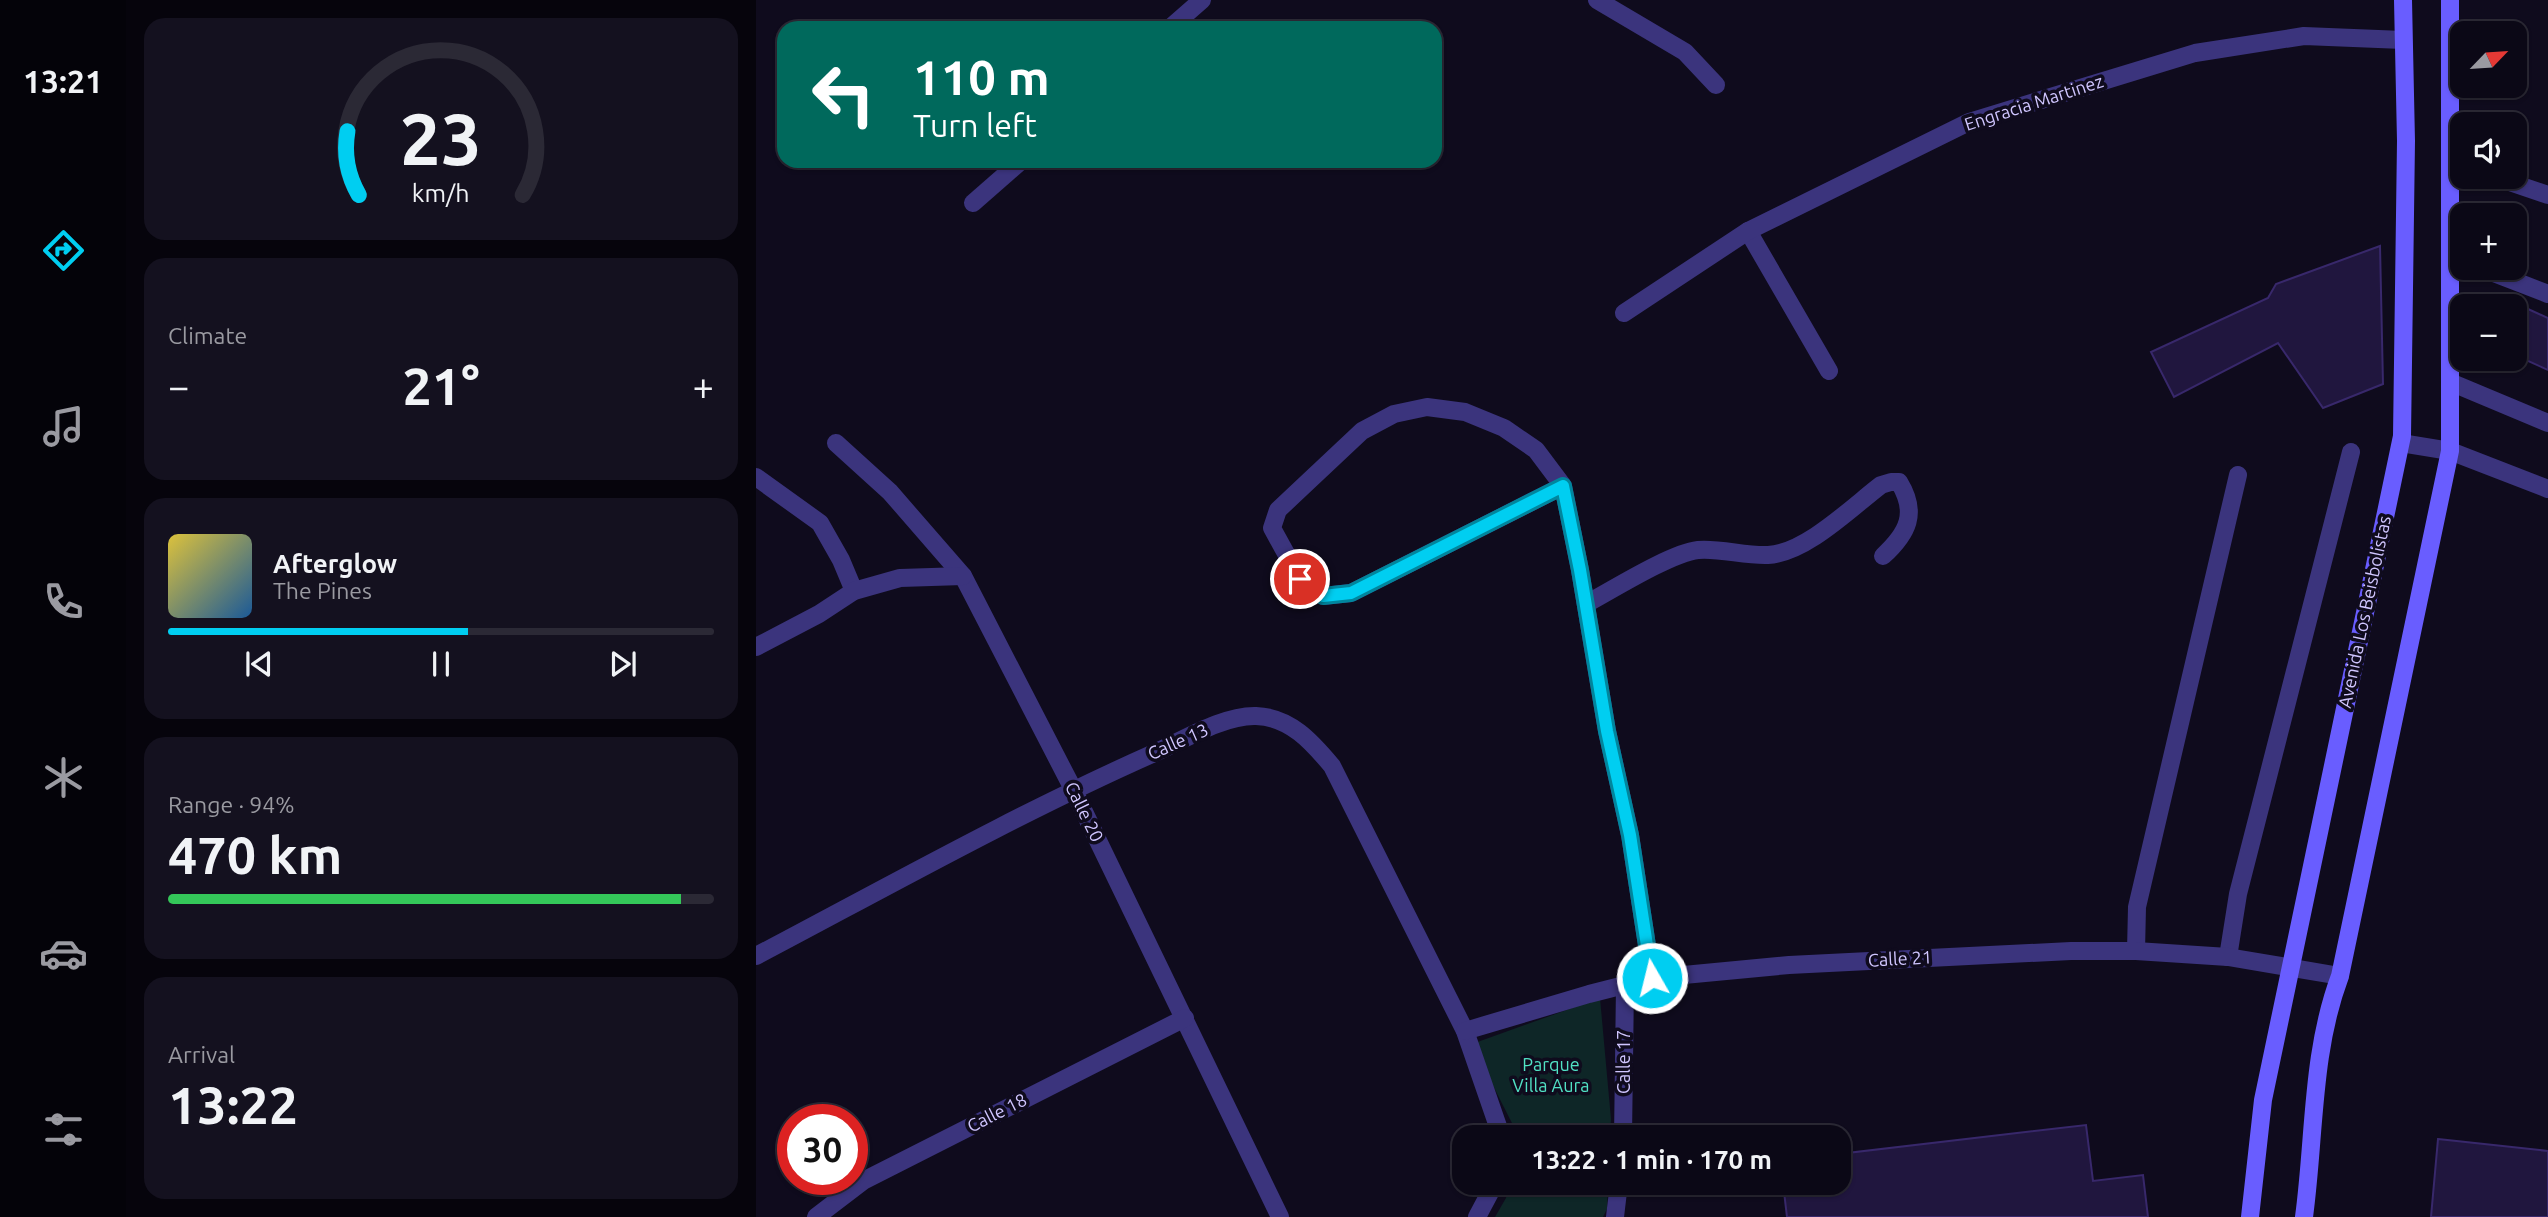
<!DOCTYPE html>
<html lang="en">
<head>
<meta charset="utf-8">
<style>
	:root { --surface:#0b0816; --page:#14111f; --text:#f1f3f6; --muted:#9a9aa1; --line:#2b2935; --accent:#00cef1 }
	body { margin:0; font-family:Ubuntu,sans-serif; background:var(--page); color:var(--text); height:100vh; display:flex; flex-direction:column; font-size:26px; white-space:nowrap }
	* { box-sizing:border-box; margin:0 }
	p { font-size:23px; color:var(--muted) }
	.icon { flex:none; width:38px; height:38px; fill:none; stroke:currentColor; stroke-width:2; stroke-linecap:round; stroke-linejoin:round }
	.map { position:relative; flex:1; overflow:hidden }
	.side { display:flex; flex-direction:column; gap:18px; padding:18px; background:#06040c; width:630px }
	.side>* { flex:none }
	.hud { position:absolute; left:21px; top:21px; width:665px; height:147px; border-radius:21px; box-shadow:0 2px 5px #0004,0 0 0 2px var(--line); background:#00695c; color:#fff; overflow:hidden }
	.needle { width:46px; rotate:65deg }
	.buttons { position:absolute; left:1694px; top:21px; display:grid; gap:14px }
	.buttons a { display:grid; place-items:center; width:77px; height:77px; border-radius:14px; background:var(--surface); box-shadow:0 2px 5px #0004,0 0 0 2px var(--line); font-size:35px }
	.speed { position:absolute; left:21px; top:1104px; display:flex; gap:14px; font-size:35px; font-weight:700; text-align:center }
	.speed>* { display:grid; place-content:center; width:91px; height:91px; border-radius:50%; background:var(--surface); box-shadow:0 2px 5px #0004,0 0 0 2px var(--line); line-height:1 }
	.speed .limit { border:10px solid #d22; background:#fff; color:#111 }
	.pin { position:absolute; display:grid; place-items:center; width:60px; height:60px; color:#fff; margin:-30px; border:4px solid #fff; border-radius:50%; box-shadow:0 2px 7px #0007 }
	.me { position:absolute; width:77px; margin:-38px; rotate:352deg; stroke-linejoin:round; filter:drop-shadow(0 0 5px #0008) }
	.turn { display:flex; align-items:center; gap:24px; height:147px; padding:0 21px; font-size:32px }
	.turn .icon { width:91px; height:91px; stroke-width:2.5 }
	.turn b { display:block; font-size:49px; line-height:60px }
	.big { font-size:52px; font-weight:700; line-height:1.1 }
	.side .tile { flex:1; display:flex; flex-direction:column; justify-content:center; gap:10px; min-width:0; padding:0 24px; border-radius:21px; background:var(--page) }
	.side .dial { align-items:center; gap:0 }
	.dial svg { height:182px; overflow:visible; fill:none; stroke:var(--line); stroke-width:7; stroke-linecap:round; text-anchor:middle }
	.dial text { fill:var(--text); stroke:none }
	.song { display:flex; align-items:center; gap:21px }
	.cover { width:84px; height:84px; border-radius:10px; background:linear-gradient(135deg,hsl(50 70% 55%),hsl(210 70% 35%)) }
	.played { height:7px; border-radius:4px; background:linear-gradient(90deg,var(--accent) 55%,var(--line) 55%) }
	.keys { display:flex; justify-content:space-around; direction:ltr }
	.heat { display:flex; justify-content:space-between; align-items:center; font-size:38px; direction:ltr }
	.charge { height:10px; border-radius:5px; background:linear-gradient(90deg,#34c759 94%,var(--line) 0) }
	.trip { position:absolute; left:696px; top:1125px; width:399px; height:70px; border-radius:21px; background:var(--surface); box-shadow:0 2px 5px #0004,0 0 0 2px var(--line); font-weight:700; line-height:70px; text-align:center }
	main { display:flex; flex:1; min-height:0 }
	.tab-bar { display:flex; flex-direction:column; width:126px; justify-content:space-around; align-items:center; background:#040309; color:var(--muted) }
	.tab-bar .icon { width:49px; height:49px }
	.tab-bar .current { color:var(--accent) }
	.tab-bar b { font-size:32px; color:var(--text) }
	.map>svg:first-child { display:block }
	.green { fill:#0e2627 }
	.building { fill:#20163e; stroke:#38286b; stroke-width:2 }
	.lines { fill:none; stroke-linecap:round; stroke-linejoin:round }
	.lane { stroke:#3b347d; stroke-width:18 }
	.street { stroke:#3b347d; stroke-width:18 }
	.secondary { stroke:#695dff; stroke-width:18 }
	.route-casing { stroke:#00869d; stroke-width:18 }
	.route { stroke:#00cef1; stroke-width:12 }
	.labels { text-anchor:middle; stroke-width:7; stroke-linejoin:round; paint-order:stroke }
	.street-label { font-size:18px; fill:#d0c6ff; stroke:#0f0b1d }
	.park-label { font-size:18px; fill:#51e1c4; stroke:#0f0b1d }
</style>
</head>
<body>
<main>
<nav class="tab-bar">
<b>13:21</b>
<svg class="icon current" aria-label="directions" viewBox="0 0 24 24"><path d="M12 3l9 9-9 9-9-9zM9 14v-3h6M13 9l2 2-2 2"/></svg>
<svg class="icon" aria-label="music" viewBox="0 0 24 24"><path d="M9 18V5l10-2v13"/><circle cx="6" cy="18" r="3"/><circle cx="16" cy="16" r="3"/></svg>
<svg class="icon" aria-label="phone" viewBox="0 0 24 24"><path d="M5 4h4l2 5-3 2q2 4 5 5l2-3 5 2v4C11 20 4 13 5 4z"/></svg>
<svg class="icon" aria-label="climate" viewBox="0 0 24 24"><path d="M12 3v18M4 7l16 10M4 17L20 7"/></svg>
<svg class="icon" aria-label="car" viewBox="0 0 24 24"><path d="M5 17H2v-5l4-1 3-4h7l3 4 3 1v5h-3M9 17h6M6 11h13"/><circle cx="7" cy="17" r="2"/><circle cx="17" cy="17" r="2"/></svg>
<svg class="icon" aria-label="filters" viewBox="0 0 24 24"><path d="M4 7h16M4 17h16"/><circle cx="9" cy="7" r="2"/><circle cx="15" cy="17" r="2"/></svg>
</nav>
<section class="side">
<div class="tile dial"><svg viewBox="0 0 100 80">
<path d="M14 69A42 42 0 1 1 86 69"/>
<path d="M14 69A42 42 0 0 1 9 41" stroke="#00cef1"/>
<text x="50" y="56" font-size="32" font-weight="700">23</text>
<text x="50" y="72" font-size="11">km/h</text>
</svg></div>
<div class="tile"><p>Climate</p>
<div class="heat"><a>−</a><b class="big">21°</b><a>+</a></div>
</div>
<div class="tile">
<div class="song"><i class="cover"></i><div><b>Afterglow</b><p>The Pines</p></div></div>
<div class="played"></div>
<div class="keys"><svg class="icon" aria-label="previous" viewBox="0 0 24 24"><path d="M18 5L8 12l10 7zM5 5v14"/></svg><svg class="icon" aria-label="pause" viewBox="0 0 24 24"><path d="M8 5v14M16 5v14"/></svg><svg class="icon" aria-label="next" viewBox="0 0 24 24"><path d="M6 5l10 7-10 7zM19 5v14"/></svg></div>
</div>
<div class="tile"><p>Range · 94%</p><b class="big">470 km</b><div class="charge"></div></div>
<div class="tile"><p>Arrival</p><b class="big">13:22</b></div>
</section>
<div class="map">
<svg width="1792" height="1217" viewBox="0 0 1792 1217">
	<rect width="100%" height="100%" fill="#0f0b1d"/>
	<g class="green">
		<polygon points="844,998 855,1119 854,1137 763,1137 716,1044"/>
		<polygon points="753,1183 852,1183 851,1209 847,1217 739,1217 750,1198"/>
	</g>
	<g class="building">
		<polygon points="1624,246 1627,384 1567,408 1522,343 1418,397 1395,352 1512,298 1520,284"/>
		<polygon points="1772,309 1792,318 1792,370 1759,355 1759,339"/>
		<polygon points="1330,1125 1337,1181 1387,1175 1392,1217 1031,1217 1027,1183 1083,1183 1083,1154"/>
		<polygon points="1682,1139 1792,1151 1792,1217 1675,1217"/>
	</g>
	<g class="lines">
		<g class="lane">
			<polyline points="1739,177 1792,195"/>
			<polyline points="1725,268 1792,294"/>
			<polyline points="1694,382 1792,423"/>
		</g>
		<g class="street">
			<polyline points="841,0 929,52 960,85"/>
			<polyline points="414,28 446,0"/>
			<polyline points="217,203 265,161"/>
			<polyline points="992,231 1073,371"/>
			<polyline points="868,313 992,231 1213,122 1439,53 1548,36 1647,40"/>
			<polyline points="80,443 134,492 207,576 317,789 524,1217"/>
			<polyline points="1645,443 1694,451 1792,489"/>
			<polyline points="0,477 64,523 85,560 98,591"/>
			<polyline points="807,486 595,593 567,596 544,579 516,528 522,510 539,494 606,431 638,414 671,407 709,412 748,428 780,450 807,486 824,570 851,731 874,835 896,978"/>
			<path d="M830 604C856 590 915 553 942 550 964 548 989 556 1012 555 1050 553 1096 507 1125 485L1135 482H1143C1162 513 1152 533 1127 556"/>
			<polyline points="0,647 63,614 98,591 144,578 207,576"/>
			<polyline points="1380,951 1381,907 1482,475"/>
			<path d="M0 956C131 887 261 814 396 754 426 741 467 715 500 716 534 717 556 742 576 766L709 1031 746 1138"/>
			<polyline points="1472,957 1482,894 1595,452"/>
			<polyline points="709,1031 833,994 896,978 1033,965 1315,951 1380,951 1472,957 1584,976"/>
			<polyline points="867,1138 869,985"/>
			<polyline points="60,1217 107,1181 429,1018"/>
			<polyline points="721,1217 739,1183"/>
			<polyline points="859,1217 863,1183"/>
		</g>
		<g class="secondary">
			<polyline points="1494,1217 1507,1100 1646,436 1650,141 1647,0"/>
			<path d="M1548 1217C1559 1136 1555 1053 1584 976L1694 451V0"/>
		</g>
	</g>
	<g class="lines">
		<g class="route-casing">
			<polyline id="route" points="544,579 567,596 595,593 807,486 824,570 851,731 874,835 896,978"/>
		</g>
		<use href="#route" class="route"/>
	</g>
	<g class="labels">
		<g class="street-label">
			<text transform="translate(1278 103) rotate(-18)" y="6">Engracia Martinez</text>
			<text transform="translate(1609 612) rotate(-78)" y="6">Avenida Los Beisbolistas</text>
			<text transform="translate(422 742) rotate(-24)" y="6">Calle 13</text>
			<text transform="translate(328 812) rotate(64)" y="6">Calle 20</text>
			<text transform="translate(1144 959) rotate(-3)" y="6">Calle 21</text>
			<text transform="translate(868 1062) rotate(-90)" y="6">Calle 17</text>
			<text transform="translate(241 1113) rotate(-27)" y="6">Calle 18</text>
		</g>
		<g class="park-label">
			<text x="795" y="1071">Parque<tspan x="795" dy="21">Villa Aura</tspan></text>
		</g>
	</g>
</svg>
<div class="buttons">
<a><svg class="needle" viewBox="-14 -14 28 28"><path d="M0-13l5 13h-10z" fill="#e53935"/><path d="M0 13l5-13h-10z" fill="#9a9aa1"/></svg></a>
<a><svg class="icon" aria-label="sound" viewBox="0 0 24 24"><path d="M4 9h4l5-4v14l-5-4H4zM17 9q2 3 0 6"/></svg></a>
<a>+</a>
<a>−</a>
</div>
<div class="speed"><div class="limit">30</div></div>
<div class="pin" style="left:544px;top:579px;background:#d93025"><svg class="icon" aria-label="arrive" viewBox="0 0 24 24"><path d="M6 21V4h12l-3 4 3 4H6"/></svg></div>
<svg class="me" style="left:896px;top:978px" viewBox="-20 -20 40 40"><circle r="17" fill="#00cef1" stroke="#fff" stroke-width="3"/><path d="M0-11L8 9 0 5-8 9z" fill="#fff"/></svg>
<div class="trip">13:22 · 1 min · 170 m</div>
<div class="hud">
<div class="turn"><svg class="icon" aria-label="left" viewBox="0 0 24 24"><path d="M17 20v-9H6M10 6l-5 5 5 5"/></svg><div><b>110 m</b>Turn left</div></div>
</div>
</div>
</main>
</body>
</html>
